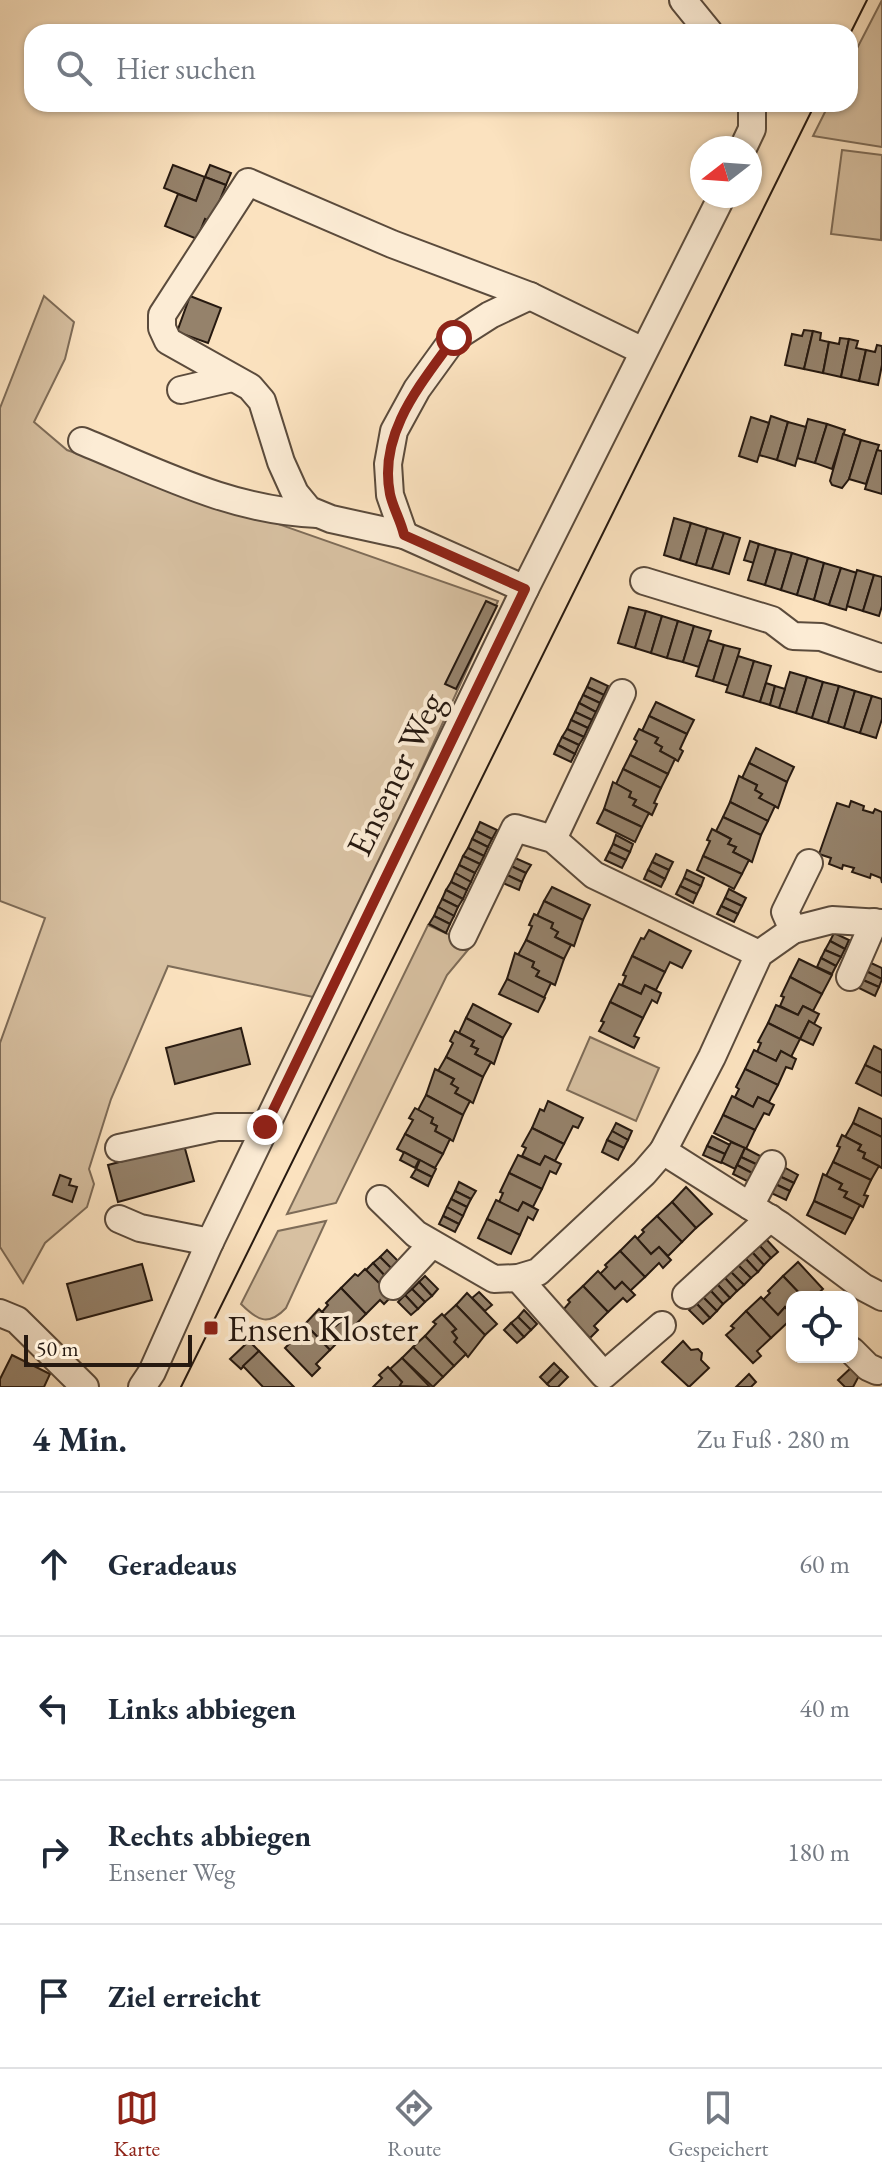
<!DOCTYPE html>
<html lang="de">
<meta charset="utf-8">
<style>
body{margin:0;font-family:"EB Garamond",serif;background:#f2f2f3;color:#1f2937}
.controls{position:absolute;right:24px;bottom:24px;display:grid;overflow:hidden;border-radius:16px;box-shadow:0 2px 6px #0004}
.controls button{width:72px;height:72px;display:grid;place-items:center;padding:0;border:0;border-bottom:2px solid #e0e1e3;background:#fff;color:#1f2937;font:40px sans-serif}
.compass{position:absolute;left:690px;top:136px;width:72px;height:72px;border-radius:50%;background:#fff;box-shadow:0 2px 6px #0004;rotate:253deg}
.scale{position:absolute;left:24px;bottom:20px;width:168px;box-sizing:border-box;padding-left:8px;border:4px solid #261910;border-top:0;font-size:22px;line-height:28px;white-space:nowrap;color:#261910;-webkit-text-stroke:6px #fcecd5;paint-order:stroke}
.stop{position:absolute;width:24px;height:24px;margin:-18px;border:6px solid #8f2418;border-radius:50%;background:#fff}
.stop.end{background:#8f2418;border-color:#fff;box-shadow:0 2px 8px #0008}
.list{margin:0;padding:0;list-style:none}
h2{display:flex;justify-content:space-between;align-items:center;height:104px;margin:0;padding:0 32px;font-size:34px}
h2 small{font-size:26px;font-weight:400;color:#747a83}
.list li{display:grid;grid-template-columns:52px 1fr auto;gap:24px;align-items:center;box-sizing:border-box;height:144px;padding:0 32px;border-top:2px solid #e0e1e3}
.list b{display:block;font-size:30px;white-space:nowrap}
.list p{margin:0;font-size:26px;white-space:nowrap;color:#747a83}
.list em{font-size:26px;font-style:normal;color:#747a83}
.icon{flex:none;width:44px;height:44px;fill:none;stroke:currentColor;stroke-width:2;stroke-linecap:round;stroke-linejoin:round}
.map{position:relative;flex:none;width:882px;height:1387px;overflow:hidden}
.search{position:absolute;background:#fff;box-shadow:0 2px 6px #0004;left:24px;right:24px;top:24px;height:88px;display:flex;align-items:center;gap:20px;box-sizing:border-box;padding:0 28px;border-radius:24px;color:#747a83;font-size:30px}
.sheet{height:680px;background:#fff}
nav{display:flex;justify-content:space-around;align-items:center;box-sizing:border-box;height:112px;border-top:2px solid #e0e1e3;background:#fff;font-size:22px;color:#747a83}
nav a{display:grid;justify-items:center;gap:4px}
nav .on{color:#8f2418}
.map>svg:first-child{display:block}
</style>
<div class="map">
<svg width="882" height="1387" viewBox="0 0 882 1387">
<rect width="100%" height="100%" fill="#fbe2bf"/>
<filter id="stains"><feTurbulence type="fractalNoise" baseFrequency=".0025" numOctaves="4"/><feColorMatrix values="0 0 0 0 .2 0 0 0 0 .09 0 0 0 0 .02 0 0 0 .5 -.17"/></filter>
<radialGradient id="worn" r=".72"><stop offset=".6" stop-color="#630" stop-opacity="0"/><stop offset="1" stop-color="#630" stop-opacity=".3"/></radialGradient>
<g fill="#d7c0a1" stroke="#7e6c58" stroke-width="2">
<polygon points="882,0 882,147 813,136 829,104 850,104 850,62"/>
<polygon points="842,150 882,155 881,240 831,234"/>
<polygon points="44,296 74,322 65,359 34,422 67,450 498,601 318,998 168,966 111,1099 89,1169 94,1184 87,1207 45,1243 23,1283 0,1247 0,1043 45,918 0,901 0,408"/>
<polygon points="428,925 472,945 447,975 336,1203 287,1214"/>
<polygon points="590,1037 659,1068 636,1121 567,1090"/>
<path d="M 326,1221 L 286,1308 C 268,1327 257,1320 241,1304 L 278,1231 Z"/>
</g>
<g fill="#95826b" stroke="#261910" stroke-width="2">
<polygon points="173,165 205,177 196,201 164,188"/>
<polygon points="210,165 231,173 226,185 205,177"/>
<polygon points="205,177 226,185 211,222 205,219 197,239 165,226 178,194 196,201"/>
<polygon points="190,296 221,308 208,343 177,332"/>
<polygon points="804,330 813,331 804,369 785,365 792,334 802,336"/>
<polygon points="813,331 821,333 820,340 829,342 823,373 804,369"/>
<polygon points="840,338 849,339 841,377 823,373 829,342 839,344"/>
<polygon points="849,339 858,341 856,348 866,350 859,381 841,377"/>
<polygon points="877,345 882,346 882,365 878,385 859,381 866,350 875,352"/>
<polygon points="771,416 788,422 777,460 759,455"/>
<polygon points="751,417 769,423 757,462 739,456"/>
<polygon points="808,419 827,424 815,463 797,458"/>
<polygon points="788,422 806,427 795,466 777,460"/>
<polygon points="827,424 845,430 832,469 815,463"/>
<polygon points="843,434 861,440 849,479 842,488 832,485 830,481"/>
<polygon points="861,440 879,445 866,484 849,479"/>
<polygon points="877,450 882,451 882,494 865,489"/>
<polygon points="674,518 691,523 680,560 664,555"/>
<polygon points="691,523 707,528 696,565 680,560"/>
<polygon points="707,528 724,533 712,569 696,565"/>
<polygon points="724,533 740,538 729,574 712,569"/>
<polygon points="750,541 759,544 754,563 744,560"/>
<polygon points="759,544 776,549 765,585 748,580"/>
<polygon points="776,549 792,553 781,590 765,585"/>
<polygon points="792,553 808,558 797,595 781,590"/>
<polygon points="808,558 824,563 814,600 797,595"/>
<polygon points="824,563 841,568 829,605 814,600"/>
<polygon points="841,568 857,573 846,610 829,605"/>
<polygon points="857,570 874,575 863,611 847,606"/>
<polygon points="874,575 882,577 882,606 879,616 863,611"/>
<polygon points="486,601 497,606 456,689 445,684"/>
<polygon points="629,607 646,611 635,648 618,643"/>
<polygon points="646,611 662,616 651,653 635,648"/>
<polygon points="662,616 678,621 667,658 651,653"/>
<polygon points="678,621 694,626 683,662 667,658"/>
<polygon points="694,626 711,631 699,667 683,662"/>
<polygon points="708,640 724,645 713,681 696,676"/>
<polygon points="724,645 740,649 729,686 713,681"/>
<polygon points="738,656 754,661 743,697 726,692"/>
<polygon points="754,661 771,666 760,702 743,697"/>
<polygon points="790,672 807,677 796,713 779,708"/>
<polygon points="807,677 823,682 812,718 796,713"/>
<polygon points="591,678 608,686 604,695 587,687"/>
<polygon points="823,682 839,686 828,723 812,718"/>
<polygon points="766,683 775,686 770,705 760,702"/>
<polygon points="775,686 785,689 779,708 770,705"/>
<polygon points="839,686 855,691 844,728 828,723"/>
<polygon points="587,687 604,695 600,703 583,695"/>
<polygon points="855,691 872,696 860,733 844,728"/>
<polygon points="583,695 600,703 596,712 579,703"/>
<polygon points="872,696 882,699 882,719 876,738 860,733"/>
<polygon points="656,702 694,720 687,734 649,716"/>
<polygon points="579,703 596,712 592,720 575,712"/>
<polygon points="575,712 592,720 588,728 571,720"/>
<polygon points="649,716 687,734 680,749 683,751 678,761 660,751 662,747 655,743 658,738 642,731"/>
<polygon points="571,720 588,728 584,737 567,729"/>
<polygon points="567,729 584,737 579,745 562,737"/>
<polygon points="639,729 658,738 655,743 662,747 660,751 675,759 668,774 630,755 637,741 634,739"/>
<polygon points="562,737 579,745 575,754 558,745"/>
<polygon points="558,745 575,754 571,762 554,754"/>
<polygon points="756,748 794,767 787,782 749,763"/>
<polygon points="630,755 668,774 661,788 623,769"/>
<polygon points="749,763 787,782 778,808 759,798 762,794 755,790 757,785 742,778"/>
<polygon points="623,769 661,788 654,803 657,804 652,815 633,805 636,800 629,797 631,792 616,784"/>
<polygon points="739,776 757,785 755,790 762,794 759,798 775,806 768,821 730,802"/>
<polygon points="613,782 631,792 629,797 636,800 633,805 649,813 642,827 604,809"/>
<polygon points="851,801 864,806 863,810 873,813 875,809 882,812 882,883 881,878 871,874 870,878 852,872 854,868 843,865 842,869 829,864 831,858 819,854 837,803 849,807"/>
<polygon points="730,802 768,821 761,835 723,817"/>
<polygon points="604,809 642,827 635,842 597,823"/>
<polygon points="723,817 761,835 752,862 733,852 736,847 728,844 731,839 716,831"/>
<polygon points="480,822 497,830 492,839 476,831"/>
<polygon points="712,829 731,839 728,844 736,847 733,852 749,860 742,874 703,856 710,841 707,840"/>
<polygon points="476,831 492,839 488,847 472,839"/>
<polygon points="616,835 633,844 630,852 613,844"/>
<polygon points="472,839 488,847 484,856 468,848"/>
<polygon points="613,844 630,852 626,860 609,852"/>
<polygon points="468,848 484,856 480,864 463,856"/>
<polygon points="609,852 626,860 622,868 605,860"/>
<polygon points="656,854 673,862 669,870 652,862"/>
<polygon points="463,856 480,864 475,873 459,865"/>
<polygon points="703,856 742,874 734,889 697,870"/>
<polygon points="515,858 531,865 526,873 511,866"/>
<polygon points="652,862 669,870 665,879 648,870"/>
<polygon points="459,865 475,873 471,882 455,873"/>
<polygon points="511,866 526,873 522,882 507,875"/>
<polygon points="648,870 665,879 661,887 644,879"/>
<polygon points="687,870 704,878 701,886 684,878"/>
<polygon points="455,873 471,882 467,890 451,882"/>
<polygon points="507,875 522,882 519,890 503,883"/>
<polygon points="684,878 701,886 697,894 680,886"/>
<polygon points="451,882 467,890 463,899 446,890"/>
<polygon points="680,886 697,894 693,903 676,894"/>
<polygon points="552,887 590,905 583,920 544,901"/>
<polygon points="729,889 746,898 742,906 725,898"/>
<polygon points="446,890 463,899 458,907 442,899"/>
<polygon points="725,898 742,906 738,914 721,906"/>
<polygon points="442,899 458,907 454,916 438,907"/>
<polygon points="544,901 583,920 574,946 555,937 558,932 551,928 553,923 537,916"/>
<polygon points="721,906 738,914 734,922 717,914"/>
<polygon points="438,907 454,916 450,924 434,916"/>
<polygon points="534,914 553,923 551,928 558,932 555,937 571,945 564,959 526,940 532,926 529,925"/>
<polygon points="434,916 450,924 446,933 429,924"/>
<polygon points="649,930 691,951 682,968 670,962 665,972 632,956 641,938 644,939"/>
<polygon points="834,933 849,940 845,949 830,941"/>
<polygon points="526,940 564,959 555,985 536,976 539,971 532,967 534,962 518,955"/>
<polygon points="830,941 845,949 841,957 825,950"/>
<polygon points="825,950 841,957 836,966 821,958"/>
<polygon points="515,953 534,962 532,967 539,971 536,976 551,983 544,998 507,979"/>
<polygon points="632,956 665,972 656,990 645,985 641,994 622,985 626,976 623,975"/>
<polygon points="821,958 836,966 832,974 817,967"/>
<polygon points="799,959 832,975 822,994 790,977"/>
<polygon points="871,963 882,968 882,979 866,971"/>
<polygon points="866,971 882,979 879,987 863,980"/>
<polygon points="790,977 822,994 813,1011 803,1006 798,1015 780,1006 784,997 781,996"/>
<polygon points="507,979 545,998 538,1012 499,994"/>
<polygon points="863,980 879,987 875,996 859,988"/>
<polygon points="619,984 641,994 645,985 661,993 657,1003 652,1000 643,1018 610,1002"/>
<polygon points="610,1002 643,1018 634,1036 639,1038 634,1048 599,1031 604,1022 601,1021"/>
<polygon points="473,1004 511,1024 503,1038 466,1018"/>
<polygon points="776,1005 798,1015 803,1006 819,1014 814,1024 809,1021 800,1039 768,1023"/>
<polygon points="466,1018 503,1038 494,1064 475,1054 478,1049 471,1046 474,1041 459,1033"/>
<polygon points="809,1021 821,1028 813,1045 800,1039"/>
<polygon points="768,1023 800,1039 791,1057 781,1051 776,1061 757,1052 761,1043 758,1042"/>
<polygon points="241,1028 250,1064 175,1084 166,1048"/>
<polygon points="455,1031 474,1041 471,1046 478,1049 475,1054 491,1062 483,1077 446,1057 453,1043 450,1041"/>
<polygon points="874,1046 882,1050 882,1073 865,1065"/>
<polygon points="754,1050 776,1061 781,1051 796,1059 792,1069 786,1067 778,1085 745,1069"/>
<polygon points="446,1057 483,1077 473,1103 455,1093 458,1088 451,1084 454,1079 438,1071"/>
<polygon points="865,1065 882,1073 882,1096 856,1083"/>
<polygon points="435,1069 454,1079 451,1084 458,1088 455,1093 470,1101 463,1115 426,1095"/>
<polygon points="745,1069 778,1085 769,1102 758,1097 753,1107 735,1097 739,1089 736,1087"/>
<polygon points="426,1095 463,1115 453,1141 435,1131 437,1126 431,1123 433,1118 418,1110"/>
<polygon points="732,1096 753,1107 758,1097 774,1105 769,1115 764,1113 755,1130 723,1115"/>
<polygon points="548,1101 583,1118 578,1128 573,1126 564,1144 532,1128 540,1109 544,1111"/>
<polygon points="415,1108 433,1118 431,1123 437,1126 435,1131 450,1139 443,1154 405,1134 413,1120 409,1118"/>
<polygon points="859,1108 882,1119 882,1137 853,1123"/>
<polygon points="723,1115 755,1130 746,1149 714,1133"/>
<polygon points="616,1123 632,1131 628,1140 612,1131"/>
<polygon points="853,1123 882,1137 882,1168 863,1158 865,1153 858,1150 861,1145 845,1137"/>
<polygon points="532,1128 564,1144 555,1161 545,1156 540,1165 522,1156 526,1148 522,1146"/>
<polygon points="612,1131 628,1140 624,1148 607,1140"/>
<polygon points="405,1134 443,1154 435,1168 397,1149"/>
<polygon points="842,1135 861,1145 858,1150 865,1153 863,1158 879,1166 871,1180 833,1162 840,1147 837,1146"/>
<polygon points="712,1136 730,1145 725,1154 707,1146"/>
<polygon points="607,1140 624,1148 618,1160 602,1152"/>
<polygon points="731,1142 745,1148 735,1169 721,1162"/>
<polygon points="184,1145 194,1181 118,1202 108,1165"/>
<polygon points="707,1146 725,1154 721,1163 703,1155"/>
<polygon points="745,1148 762,1157 758,1165 741,1157"/>
<polygon points="404,1152 419,1160 415,1168 400,1160"/>
<polygon points="518,1155 540,1165 545,1156 561,1164 556,1174 550,1171 542,1189 509,1173"/>
<polygon points="741,1157 758,1165 754,1174 737,1165"/>
<polygon points="420,1160 436,1169 432,1177 416,1169"/>
<polygon points="833,1162 871,1180 864,1195 868,1196 863,1207 844,1197 847,1192 839,1189 842,1184 826,1176"/>
<polygon points="737,1165 754,1174 749,1182 733,1174"/>
<polygon points="782,1166 798,1175 794,1183 777,1175"/>
<polygon points="416,1169 432,1177 428,1186 411,1177"/>
<polygon points="509,1173 542,1189 533,1207 523,1202 518,1211 499,1202 503,1193 500,1192"/>
<polygon points="823,1174 842,1184 839,1189 847,1192 844,1197 860,1205 853,1219 814,1201"/>
<polygon points="60,1175 71,1179 69,1185 77,1187 72,1202 53,1195"/>
<polygon points="777,1175 794,1183 790,1191 773,1183"/>
<polygon points="459,1182 476,1191 471,1199 455,1191"/>
<polygon points="773,1183 790,1191 786,1200 769,1192"/>
<polygon points="686,1187 712,1214 696,1228 672,1202"/>
<polygon points="455,1191 471,1199 467,1207 451,1199"/>
<polygon points="451,1199 467,1207 463,1216 447,1207"/>
<polygon points="496,1200 518,1211 523,1202 538,1210 533,1220 528,1217 520,1235 487,1219"/>
<polygon points="814,1201 853,1219 845,1234 807,1215"/>
<polygon points="672,1202 696,1228 682,1242 657,1216"/>
<polygon points="447,1207 463,1216 459,1224 443,1216"/>
<polygon points="443,1216 459,1224 455,1232 439,1224"/>
<polygon points="657,1216 682,1242 668,1256 659,1247 651,1254 637,1239 644,1232 642,1230"/>
<polygon points="487,1219 520,1235 511,1254 478,1238"/>
<polygon points="635,1236 651,1254 659,1247 671,1260 663,1268 659,1263 645,1277 620,1251"/>
<polygon points="765,1238 778,1252 771,1258 758,1244"/>
<polygon points="758,1244 771,1258 764,1265 751,1251"/>
<polygon points="387,1250 400,1263 393,1270 380,1257"/>
<polygon points="620,1251 645,1277 630,1291 622,1282 615,1289 600,1274 607,1267 605,1265"/>
<polygon points="751,1251 764,1265 758,1272 744,1257"/>
<polygon points="380,1257 393,1270 386,1277 373,1263"/>
<polygon points="744,1257 758,1272 751,1278 737,1264"/>
<polygon points="798,1262 823,1289 814,1297 803,1297 783,1276"/>
<polygon points="373,1263 386,1277 379,1283 366,1270"/>
<polygon points="142,1264 152,1300 77,1320 67,1284"/>
<polygon points="737,1264 751,1278 744,1285 730,1271"/>
<polygon points="365,1269 392,1296 384,1304 380,1300 366,1314 341,1288 355,1274 358,1276"/>
<polygon points="598,1271 615,1289 622,1282 635,1295 627,1302 623,1298 608,1312 583,1286"/>
<polygon points="730,1271 744,1285 737,1291 724,1277"/>
<polygon points="425,1276 438,1289 432,1296 419,1282"/>
<polygon points="783,1276 803,1297 792,1297 792,1315 785,1307 778,1315 763,1300 770,1293 768,1291"/>
<polygon points="724,1277 737,1291 730,1298 717,1284"/>
<polygon points="419,1282 432,1296 425,1302 412,1289"/>
<polygon points="717,1284 730,1298 723,1304 710,1290"/>
<polygon points="583,1286 608,1312 594,1326 598,1330 590,1338 563,1310 570,1302 568,1300"/>
<polygon points="341,1288 366,1314 352,1328 344,1319 336,1326 322,1312 328,1305 326,1303"/>
<polygon points="412,1289 425,1302 418,1309 405,1295"/>
<polygon points="710,1290 723,1304 717,1311 703,1297"/>
<polygon points="479,1292 492,1305 485,1311 472,1298"/>
<polygon points="467,1293 497,1324 485,1335 456,1305"/>
<polygon points="405,1295 418,1309 411,1315 398,1302"/>
<polygon points="703,1297 717,1311 710,1318 696,1303"/>
<polygon points="761,1297 778,1315 785,1307 792,1315 792,1326 790,1328 786,1324 771,1338 746,1311"/>
<polygon points="696,1303 710,1318 703,1324 689,1310"/>
<polygon points="456,1305 485,1335 468,1357 454,1342 457,1338 452,1332 456,1329 444,1316"/>
<polygon points="319,1309 336,1326 344,1319 356,1332 348,1340 344,1336 330,1350 305,1324"/>
<polygon points="524,1310 537,1324 531,1330 518,1317"/>
<polygon points="746,1311 771,1338 757,1351 761,1356 753,1363 726,1335 734,1328 731,1326"/>
<polygon points="442,1314 456,1329 452,1332 457,1338 454,1342 466,1354 454,1366 425,1336 436,1324 433,1322"/>
<polygon points="518,1317 531,1330 524,1337 511,1323"/>
<polygon points="511,1323 524,1337 517,1343 504,1330"/>
<polygon points="305,1324 330,1350 316,1364 320,1368 312,1376 285,1348 292,1341 290,1338"/>
<polygon points="425,1336 454,1366 443,1377 413,1347"/>
<polygon points="249,1341 259,1351 241,1369 230,1359"/>
<polygon points="683,1341 691,1350 698,1349 702,1353 701,1360 709,1368 689,1387 662,1362"/>
<polygon points="413,1347 443,1377 433,1387 402,1358"/>
<polygon points="259,1351 294,1387 263,1387 243,1366"/>
<polygon points="12,1355 50,1374 44,1387 0,1387 0,1379"/>
<polygon points="402,1358 430,1387 398,1386 402,1382 390,1369"/>
<polygon points="554,1363 561,1370 547,1384 540,1377"/>
<polygon points="853,1366 860,1374 853,1387 845,1387 838,1380"/>
<polygon points="388,1367 402,1382 399,1387 373,1387 382,1378 379,1375"/>
<polygon points="561,1370 568,1377 558,1387 550,1387 547,1384"/>
<polygon points="749,1374 756,1382 751,1387 736,1387"/>
</g>
<g fill="none" stroke-linecap="round" stroke-linejoin="round">
<defs>
<g id="minor">
<polyline points="683,0 709,32"/>
<polyline points="743,148 752,129 752,104"/>
<polyline points="181,390 232,378"/>
<path d="M 82,441 C 160,473 232,511 317,514"/>
<polyline points="404,535 390,495 388,464 394,431 417,389 454,338 490,315 530,296"/>
<polyline points="644,581 772,620 793,636 821,637 882,658"/>
<polyline points="525,589 404,535 331,519 309,510 295,493 281,462 262,401 250,387 168,341 162,328 162,315 248,182 392,244 530,296 643,351"/>
<polyline points="553,839 622,693"/>
<polyline points="793,930 785,912 809,863"/>
<polyline points="463,936 515,828 553,839 594,875 759,954"/>
<polyline points="850,977 874,922"/>
<polyline points="119,1148 217,1127 265,1127"/>
<polyline points="663,1151 712,1057 759,954 793,930 832,920 882,923"/>
<polyline points="380,1199 416,1234 494,1279 518,1278 538,1272 644,1173 663,1151 780,1225 863,1287 882,1297"/>
<polyline points="750,1206 772,1164"/>
<polyline points="119,1219 140,1228 210,1242"/>
<polyline points="518,1278 604,1375 662,1325"/>
<polyline points="393,1286 432,1244"/>
<polyline points="686,1295 770,1218"/>
<polyline points="0,1313 17,1320 85,1387"/>
<polyline points="852,1351 868,1367 877,1371"/>
<polyline points="142,1387 152,1372 210,1242 525,589 722,196"/>
</g>
</defs>
<use href="#minor" stroke="#5b4b3c" stroke-width="30"/>
<use href="#minor" stroke="#fcecd5" stroke-width="26"/>
<g stroke="#261910" stroke-width="2">
<polyline points="850,34 867,0"/>
<polyline points="181,1387 815,104"/>
</g>
</g>
<g fill="none" stroke-linecap="round" stroke-linejoin="round">
<path stroke="#8f2418" stroke-width="10" d="M 265,1127 L 525,589 L 404,535 C 401,521 393,508 390,494 C 378,433 421,384 454,338"/>
</g>
<rect fill="#8f2418" stroke="#fcecd5" stroke-width="3" x="203" y="1320" width="16" height="16" rx="4"/>
<g text-anchor="middle" dominant-baseline="central" stroke-width="8" stroke-linejoin="round" paint-order="stroke">
<g font-size="36" fill="#261910" stroke="#fcecd5">
<text transform="translate(395 774) rotate(-64)">Ensener Weg</text>
</g>
<g font-size="36" fill="#261910" stroke="#fcecd5" text-anchor="start">
<text x="227" y="1328">Ensen Kloster</text>
</g>
</g>
<rect width="100%" height="100%" filter="url(#stains)"/>
<rect width="100%" height="100%" fill="url(#worn)"/>
</svg>
<div class="controls">
<button><svg class="icon" aria-label="locate" viewBox="0 0 24 24"><circle cx="12" cy="12" r="6"/><path d="M12 2v4M12 18v4M2 12h4M18 12h4"/></svg></button>
</div>
<svg class="compass" viewBox="-18 -18 36 36"><path d="M0-13l5 13h-10z" fill="#e53935"/><path d="M0 13l5-13h-10z" fill="#747a83"/></svg>
<div class="scale">50 m</div>
<div class="stop" style="left:454px;top:338px"></div>
<div class="stop end" style="left:265px;top:1127px"></div>
<div class="search"><svg class="icon" aria-label="search" viewBox="0 0 24 24"><circle cx="10" cy="10" r="6"/><path d="M15 15l6 6"/></svg>Hier suchen</div>
</div>
<section class="sheet">
<h2>4 Min.<small>Zu Fuß · 280 m</small></h2>
<ul class="list">
<li><svg class="icon" aria-label="ahead" viewBox="0 0 24 24"><path d="M12 20V5M6 11l6-6 6 6"/></svg><div><b>Geradeaus</b></div><em>60 m</em></li>
<li><svg class="icon" aria-label="left" viewBox="0 0 24 24"><path d="M17 20v-9H6M10 6l-5 5 5 5"/></svg><div><b>Links abbiegen</b></div><em>40 m</em></li>
<li><svg class="icon" aria-label="right" viewBox="0 0 24 24"><path d="M7 20v-9h11M14 6l5 5-5 5"/></svg><div><b>Rechts abbiegen</b><p>Ensener Weg</p></div><em>180 m</em></li>
<li><svg class="icon" aria-label="arrive" viewBox="0 0 24 24"><path d="M6 21V4h12l-3 4 3 4H6"/></svg><div><b>Ziel erreicht</b></div></li>
</ul>
</section>
<nav>
<a class="on"><svg class="icon" aria-label="map" viewBox="0 0 24 24"><path d="M3 6l6-2 6 2 6-2v14l-6 2-6-2-6 2zM9 4v14M15 6v14"/></svg>Karte</a>
<a><svg class="icon" aria-label="directions" viewBox="0 0 24 24"><path d="M12 3l9 9-9 9-9-9zM9 14v-3h6M13 9l2 2-2 2"/></svg>Route</a>
<a><svg class="icon" aria-label="saved" viewBox="0 0 24 24"><path d="M7 4h10v16l-5-4-5 4z"/></svg>Gespeichert</a>
</nav>
